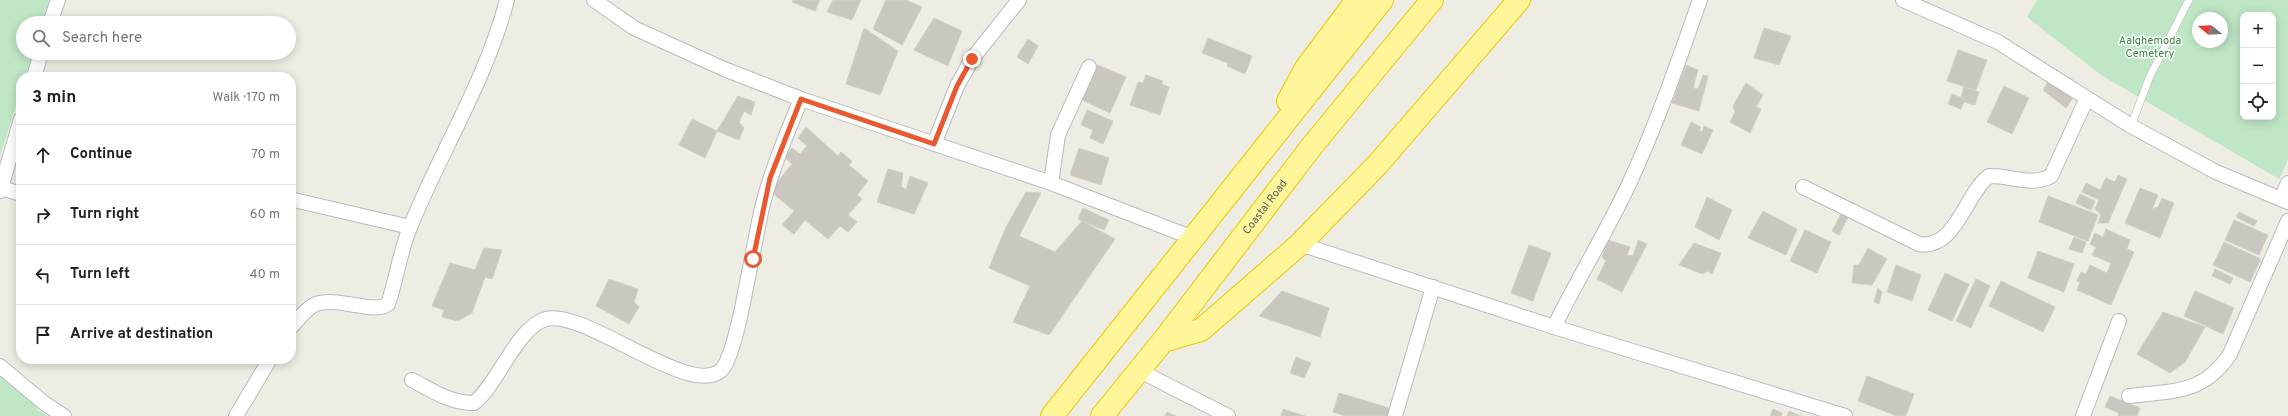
<!DOCTYPE html>
<meta charset="utf-8">
<style>
body{margin:0;font-family:Overpass,sans-serif;background:#f2f2f2;color:#222}
.controls{position:absolute;right:12px;top:12px;display:grid;overflow:hidden;border-radius:8px;box-shadow:0 2px 10px #0003}
.controls button{width:36px;height:36px;display:grid;place-items:center;padding:0;border:0;border-bottom:1px solid #e0e0e0;background:#fff;color:#222;font:20px sans-serif}
.compass{position:absolute;left:2192px;top:12px;width:36px;height:36px;border-radius:50%;background:#fff;box-shadow:0 2px 10px #0003;rotate:288deg}
.stop{position:absolute;width:12px;height:12px;margin:-9px;border:3px solid #e9582e;border-radius:50%;background:#fff}
.stop.end{background:#e9582e;border-color:#fff;box-shadow:0 1px 4px #0008}
.list{margin:0;padding:0;list-style:none}
h2{display:flex;justify-content:space-between;align-items:center;height:52px;margin:0;padding:0 16px;font-size:17px}
h2 small{font-size:13px;font-weight:400;color:#767676}
.list li{display:grid;grid-template-columns:26px 1fr auto;gap:12px;align-items:center;box-sizing:border-box;height:60px;padding:0 16px;border-top:1px solid #e0e0e0}
.list b{display:block;font-size:15px;white-space:nowrap}
.list em{font-size:13px;font-style:normal;color:#767676}
.icon{flex:none;width:22px;height:22px;fill:none;stroke:currentColor;stroke-width:2;stroke-linecap:round;stroke-linejoin:round}
.map{position:relative;flex:none;width:2288px;height:416px;overflow:hidden}
.search{position:absolute;background:#fff;box-shadow:0 2px 10px #0003;left:16px;top:16px;width:280px;height:44px;display:flex;align-items:center;gap:10px;box-sizing:border-box;padding:0 14px;border-radius:22px;color:#767676;font-size:15px}
.panel{position:absolute;background:#fff;box-shadow:0 2px 10px #0003;left:16px;top:72px;width:280px;height:292px;border-radius:16px}
.map>svg:first-child{display:block}
</style>
<div class="map">
<svg width="2288" height="416" viewBox="0 0 2288 416">
<rect width="100%" height="100%" fill="#eeede3"/>
<g fill="#bfe6c5" fill-rule="evenodd">
<polygon points="0,0 49,0 42,23 23,23 23,53 33,53 25,77 21,77 21,90 0,156"/>
<path d="M 2037,0 L 2288,0 L 2288,160 L 2279,179 L 2101,75 L 2027,17 ZM 2243,15 L 2273,15 L 2273,117 L 2243,117 ZM 2198,18 L 2222,18 L 2222,42 L 2198,42 Z"/>
<polygon points="0,360 38,410 48,416 0,416"/>
</g>
<g fill="#c9c7c0" stroke="#d3d0c1">
<polygon points="793,0 820,0 815,11 792,2"/>
<polygon points="833,0 861,0 852,20 827,12"/>
<polygon points="886,0 906,0 922,7 902,45 873,29"/>
<polygon points="934,18 962,31 948,66 914,50"/>
<polygon points="864,28 898,51 880,95 846,84"/>
<polygon points="1764,28 1791,36 1779,65 1754,58"/>
<polygon points="1208,38 1252,56 1245,74 1227,66 1228,63 1202,53"/>
<polygon points="1028,39 1038,46 1028,64 1017,57"/>
<polygon points="1958,50 1987,60 1976,90 1947,81"/>
<polygon points="1098,65 1126,77 1110,113 1082,100"/>
<polygon points="1686,65 1698,70 1693,88 1698,89 1703,75 1708,76 1699,111 1672,103"/>
<polygon points="1146,75 1163,81 1161,84 1169,87 1160,115 1130,105 1138,82 1143,83"/>
<polygon points="2049,80 2073,98 2066,108 2043,90"/>
<polygon points="1746,83 1763,95 1756,107 1761,109 1750,133 1730,122 1735,112 1733,106"/>
<polygon points="2004,86 2029,98 2012,134 1987,122"/>
<polygon points="1964,87 1979,92 1975,105 1960,101"/>
<polygon points="1952,94 1965,99 1961,109 1948,104"/>
<polygon points="738,96 755,102 751,115 744,111 739,122 744,128 739,140 717,131"/>
<polygon points="1087,110 1113,121 1103,144 1090,138 1093,130 1081,125"/>
<polygon points="692,119 717,131 705,158 679,145"/>
<polygon points="1691,122 1701,127 1699,130 1702,132 1704,126 1713,130 1702,154 1681,145"/>
<polygon points="806,127 838,156 841,152 852,161 849,165 868,181 857,195 862,199 848,215 857,222 848,232 840,226 828,239 805,220 794,234 782,225 794,211 770,191 792,164 784,157 792,148 800,154 807,146 798,138"/>
<polygon points="1079,148 1109,158 1101,185 1070,175"/>
<polygon points="888,169 903,173 901,186 906,190 910,176 928,183 914,214 877,202"/>
<polygon points="2118,175 2127,179 2108,223 2098,223 2101,215 2095,209 2099,200 2082,192 2086,183 2100,190 2106,178 2115,182"/>
<polygon points="2140,188 2158,195 2152,209 2158,207 2162,198 2174,203 2160,238 2125,223"/>
<polygon points="1026,192 1041,193 1019,236 1055,252 1082,221 1115,239 1049,335 1013,322 1030,286 989,268 1006,227"/>
<polygon points="2080,194 2095,201 2091,210 2076,203"/>
<polygon points="2048,196 2098,215 2088,241 2039,222"/>
<polygon points="1707,197 1732,210 1719,240 1695,227"/>
<polygon points="1083,208 1109,220 1104,230 1078,219"/>
<polygon points="1763,211 1797,229 1786,255 1748,238"/>
<polygon points="2239,212 2257,221 2254,226 2236,217"/>
<polygon points="1841,214 1848,217 1839,235 1832,231"/>
<polygon points="2234,220 2268,235 2259,255 2225,240"/>
<polygon points="2106,229 2130,240 2127,249 2134,252 2111,305 2077,290 2080,282 2077,281 2081,272 2086,274 2090,265 2107,273 2111,263 2092,255 2096,247 2090,244 2095,233 2103,237"/>
<polygon points="1805,230 1831,242 1817,273 1790,261"/>
<polygon points="2074,237 2086,242 2082,253 2069,249"/>
<polygon points="1608,240 1630,247 1627,255 1633,256 1638,240 1647,244 1622,292 1597,279 1606,261 1602,257"/>
<polygon points="2224,242 2261,259 2250,282 2213,265"/>
<polygon points="1694,243 1721,253 1712,274 1707,271 1703,274 1679,265"/>
<polygon points="1529,245 1551,253 1533,301 1511,293"/>
<polygon points="484,248 502,250 492,279 485,277 472,313 458,321 442,317 444,310 432,306 450,263 475,270"/>
<polygon points="1868,248 1887,259 1872,285 1852,283 1854,265 1859,265"/>
<polygon points="2038,251 2074,264 2064,292 2028,278"/>
<polygon points="1896,265 1921,275 1912,301 1887,292"/>
<polygon points="2215,269 2233,278 2230,284 2212,276"/>
<polygon points="1945,273 1969,284 1952,321 1928,310"/>
<polygon points="609,279 638,289 634,302 639,307 629,324 596,306"/>
<polygon points="1976,279 1990,286 1971,328 1956,321"/>
<polygon points="2001,281 2055,307 2043,332 1989,306"/>
<polygon points="1878,288 1882,292 1879,304 1874,302"/>
<polygon points="1282,291 1329,308 1320,337 1259,316"/>
<polygon points="2195,291 2234,308 2223,334 2184,316"/>
<polygon points="2163,312 2205,327 2185,362 2170,373 2137,354"/>
<polygon points="1296,357 1311,363 1304,378 1290,373"/>
<polygon points="1867,376 1914,394 1906,416 1897,416 1858,401"/>
<polygon points="1339,393 1389,408 1387,416 1345,416 1333,412"/>
<polygon points="2110,396 2140,408 2137,416 2118,416 2119,413 2105,407"/>
<polygon points="1283,409 1305,416 1281,416"/>
<polygon points="1773,409 1782,413 1781,416 1770,416"/>
<polygon points="1789,411 1801,416 1787,416"/>
<polygon points="1167,412 1176,416 1165,416"/>
</g>
<g fill="none" stroke-linecap="round" stroke-linejoin="round">
<defs>
<polyline id="service" points="2131,126 2150,76 2189,0"/>
<g id="minor">
<polyline points="594,0 634,28 724,69 801,99 1051,183 1193,238"/>
<polyline points="1903,0 1998,42 2131,126 2216,172 2288,202"/>
<polyline points="50,23 58,0"/>
<polyline points="34,77 41,53"/>
<polyline points="934,144 957,86 972,59 1019,0"/>
<polyline points="1051,183 1058,135 1089,67"/>
<path d="M 1803,187 L 1919,244 C 1956,250 1965,194 1989,176 C 2010,175 2031,187 2051,176 L 2087,98"/>
<polyline points="1,188 21,194"/>
<polyline points="0,191 21,119"/>
<polyline points="2281,199 2288,183"/>
<polyline points="294,200 410,227"/>
<polyline points="1300,244 1554,327 1845,416"/>
<path d="M 291,327 C 298,320 306,308 316,304 C 337,296 375,315 388,304 C 397,278 400,250 411,225 C 442,149 486,80 507,0"/>
<path d="M 1554,327 C 1578,278 1606,233 1629,184 C 1657,124 1678,62 1700,0"/>
<polyline points="0,366 44,403 64,416"/>
<polyline points="1140,371 1228,416"/>
<path d="M 412,380 C 433,391 450,403 474,403 C 499,382 515,332 543,320 C 581,303 701,409 725,365 C 733,350 737,329 741,313 C 748,279 754,246 761,212 C 770,173 786,136 801,99"/>
<path d="M 2129,396 C 2172,391 2204,394 2230,354 L 2288,221"/>
<polyline points="236,416 270,359"/>
<polyline points="1395,416 1433,287"/>
<polyline points="2083,416 2119,321"/>
</g>
<g id="trunk">
<polyline points="1288,101 1306,68 1357,0"/>
<polyline points="1163,341 1201,330 1300,244 1378,164 1519,0"/>
<polyline points="1052,416 1382,0"/>
<path id="s1" d="M 1102,416 L 1163,341 L 1312,146 L 1432,0"/>
</g>
</defs>
<use href="#service" stroke="#b8babf" stroke-width="8"/>
<use href="#minor" stroke="#b8babf" stroke-width="16"/>
<use href="#trunk" stroke="#f0c701" stroke-width="24"/>
<use href="#service" stroke="#fff" stroke-width="7"/>
<use href="#minor" stroke="#fff" stroke-width="14"/>
<use href="#trunk" stroke="#fef699" stroke-width="22"/>
</g>
<g fill="none" stroke-linecap="round" stroke-linejoin="round">
<polyline stroke="#e9582e" stroke-width="5" points="753,259 770,178 801,99 934,144 957,86 972,59"/>
</g>
<g text-anchor="middle" dominant-baseline="central" stroke-width="3" stroke-linejoin="round" paint-order="stroke">
<g font-size="11" fill="#348243" stroke="#fff">
<text x="2150" y="41">Aalghemoda<tspan x="2150" dy="13">Cemetery</tspan></text>
</g>
<g font-size="11" fill="#5b5e64" stroke="#fff">
<text stroke="none"><textPath href="#s1" startOffset="265">Coastal Road</textPath></text>
</g>
</g>
</svg>
<div class="controls">
<button>+</button>
<button>−</button>
<button><svg class="icon" aria-label="locate" viewBox="0 0 24 24"><circle cx="12" cy="12" r="6"/><path d="M12 2v4M12 18v4M2 12h4M18 12h4"/></svg></button>
</div>
<svg class="compass" viewBox="-18 -18 36 36"><path d="M0-13l5 13h-10z" fill="#e53935"/><path d="M0 13l5-13h-10z" fill="#767676"/></svg>
<div class="stop" style="left:753px;top:259px"></div>
<div class="stop end" style="left:972px;top:59px"></div>
<div class="search"><svg class="icon" aria-label="search" viewBox="0 0 24 24"><circle cx="10" cy="10" r="6"/><path d="M15 15l6 6"/></svg>Search here</div>
<section class="panel">
<h2>3 min<small>Walk · 170 m</small></h2>
<ul class="list">
<li><svg class="icon" aria-label="ahead" viewBox="0 0 24 24"><path d="M12 20V5M6 11l6-6 6 6"/></svg><div><b>Continue</b></div><em>70 m</em></li>
<li><svg class="icon" aria-label="right" viewBox="0 0 24 24"><path d="M7 20v-9h11M14 6l5 5-5 5"/></svg><div><b>Turn right</b></div><em>60 m</em></li>
<li><svg class="icon" aria-label="left" viewBox="0 0 24 24"><path d="M17 20v-9H6M10 6l-5 5 5 5"/></svg><div><b>Turn left</b></div><em>40 m</em></li>
<li><svg class="icon" aria-label="arrive" viewBox="0 0 24 24"><path d="M6 21V4h12l-3 4 3 4H6"/></svg><div><b>Arrive at destination</b></div></li>
</ul>
</section>
</div>
